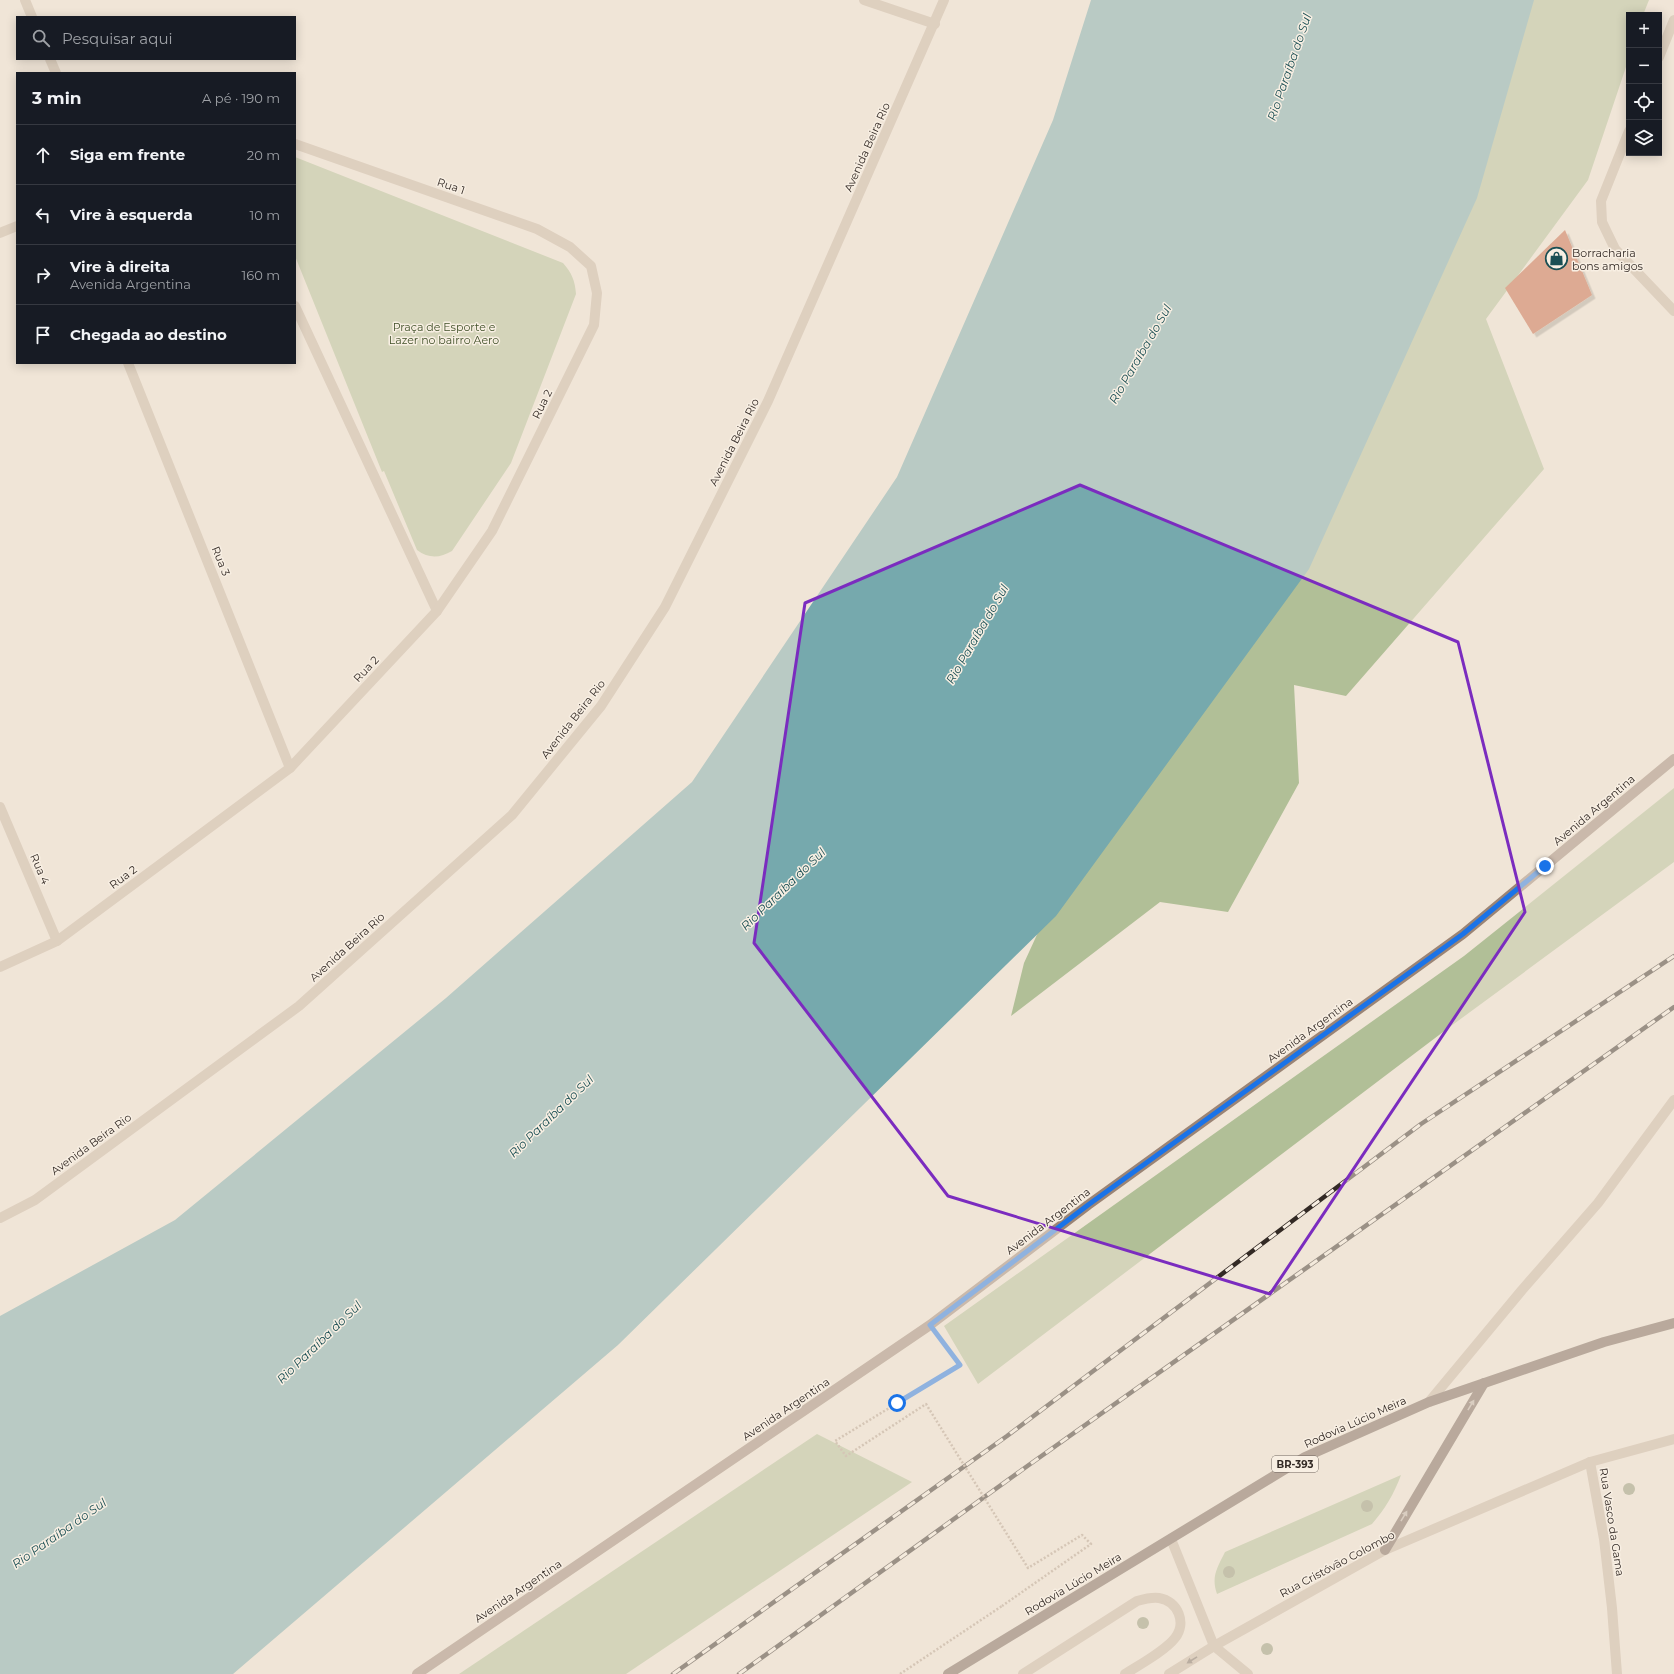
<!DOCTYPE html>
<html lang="pt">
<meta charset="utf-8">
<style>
body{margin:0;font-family:Montserrat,sans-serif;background:#242831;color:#f1f3f6}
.controls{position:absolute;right:12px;top:12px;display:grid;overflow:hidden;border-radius:0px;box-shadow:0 2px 10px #0003}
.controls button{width:36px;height:36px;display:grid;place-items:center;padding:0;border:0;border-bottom:1px solid #363941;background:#171b24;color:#f1f3f6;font:20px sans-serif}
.stop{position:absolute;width:12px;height:12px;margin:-9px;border:3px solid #1a73e8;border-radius:50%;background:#fff}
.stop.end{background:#1a73e8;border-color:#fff;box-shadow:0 1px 4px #0008}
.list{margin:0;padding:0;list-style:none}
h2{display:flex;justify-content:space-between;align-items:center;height:52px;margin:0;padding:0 16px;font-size:17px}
h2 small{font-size:13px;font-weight:400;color:#9ea1a6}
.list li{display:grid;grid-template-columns:26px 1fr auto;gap:12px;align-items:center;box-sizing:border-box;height:60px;padding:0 16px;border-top:1px solid #363941}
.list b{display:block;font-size:15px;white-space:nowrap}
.list p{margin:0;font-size:13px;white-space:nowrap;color:#9ea1a6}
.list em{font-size:13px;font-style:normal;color:#9ea1a6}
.icon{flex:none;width:22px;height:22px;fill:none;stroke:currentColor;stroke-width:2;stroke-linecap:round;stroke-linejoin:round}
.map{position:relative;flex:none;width:1674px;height:1674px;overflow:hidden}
.search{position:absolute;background:#171b24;box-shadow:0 2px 10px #0003;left:16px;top:16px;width:280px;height:44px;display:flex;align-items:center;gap:10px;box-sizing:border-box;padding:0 14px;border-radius:0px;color:#9ea1a6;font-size:15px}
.panel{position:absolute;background:#171b24;box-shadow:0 2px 10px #0003;left:16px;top:72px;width:280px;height:292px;border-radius:0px}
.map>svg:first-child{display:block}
</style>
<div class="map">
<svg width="1674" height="1674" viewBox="0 0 1674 1674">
<defs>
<filter id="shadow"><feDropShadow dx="3.5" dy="3.5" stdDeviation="0" flood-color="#0004"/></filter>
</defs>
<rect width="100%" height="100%" fill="#f0e5d7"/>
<g fill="#b1bf97">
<polygon points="1465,0 1649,0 1643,15 1629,15 1629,58 1588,180 1486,319 1544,469 1346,696 1294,685 1299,783 1228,912 1160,902 1011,1016 1024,963"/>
<path d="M 295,157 L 563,263 C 572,273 575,281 576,294 L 511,463 L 452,551 C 440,558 429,559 417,550 L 384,471 L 382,472 L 295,256 Z"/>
<polygon points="1674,788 1674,862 1447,1029 978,1384 944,1326 1464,956"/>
<polygon points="817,1434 912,1482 626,1674 459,1674"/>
<path d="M 1401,1475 C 1394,1494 1385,1509 1372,1524 L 1217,1594 C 1211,1577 1217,1568 1225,1552 Z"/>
</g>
<polygon fill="#76a9ad" points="1091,0 1534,0 1477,198 1309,569 1056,916 618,1345 233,1674 0,1674 0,1316 175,1220 446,998 692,782 897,477 1053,120"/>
<polygon fill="#c56340" filter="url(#shadow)" points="1565,230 1592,295 1533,334 1505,288"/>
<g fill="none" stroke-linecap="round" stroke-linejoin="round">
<g stroke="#b49f8e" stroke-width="2.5" stroke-dasharray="2 2" stroke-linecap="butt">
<polyline points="944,1343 960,1365"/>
<polyline points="900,1674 1002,1606"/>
</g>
<polyline stroke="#c8b5a3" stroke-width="10" points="295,306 437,611"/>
<g stroke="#c8b5a3" stroke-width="10">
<polyline points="25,0 32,17"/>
<polyline points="864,0 935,24"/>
<polyline points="1659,57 1674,20"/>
<polyline points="50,59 56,73"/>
<polyline points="1629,131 1601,201 1602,222 1615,249 1674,311"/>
<polyline points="0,233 17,226"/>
<polyline points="128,363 290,768"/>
<polyline points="0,807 57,941"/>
<polyline points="0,967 57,941 290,768 437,611 492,531 594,325 597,293 591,266 570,247 537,229 295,144"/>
<polyline points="0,1218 35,1200 299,1006 512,815 601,706 665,607 768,401 944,0"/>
<polyline points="1429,1402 1522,1290 1598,1203 1674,1100"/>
<polyline points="1590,1462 1604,1539 1612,1608 1617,1674"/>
<polyline points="1171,1539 1214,1646 1248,1674"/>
<path d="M 1023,1674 L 1137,1601 C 1144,1599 1152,1597 1159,1598 C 1178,1601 1187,1623 1175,1638 C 1165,1651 1139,1665 1125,1674"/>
<polyline points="1169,1674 1214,1646 1385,1550 1590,1462 1674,1439"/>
</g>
<polyline stroke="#9b8475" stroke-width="10" points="417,1674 930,1325 1088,1205 1463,934 1674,759"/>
<g stroke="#756156" stroke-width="10">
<polyline points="1385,1550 1484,1383"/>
<polyline points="948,1674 1305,1457 1429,1402 1604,1342 1674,1323"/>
</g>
<defs>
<g id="rail">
<polyline points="673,1674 1007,1436 1421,1124 1674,956"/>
<polyline points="739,1674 1026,1467 1674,1007"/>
</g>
</defs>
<use href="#rail" stroke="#332a25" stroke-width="4.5"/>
<use href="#rail" stroke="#f8efe3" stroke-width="3" stroke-dasharray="9" stroke-linecap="butt"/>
<polyline stroke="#b49f8e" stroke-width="2.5" stroke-dasharray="2 2" stroke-linecap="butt" points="960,1365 835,1441 846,1456 926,1404 1028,1568 1082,1535 1091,1544 1002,1606"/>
</g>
<g fill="#909477">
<circle cx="1629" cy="1489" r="6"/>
<circle cx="1367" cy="1506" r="6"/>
<circle cx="1229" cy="1572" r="6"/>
<circle cx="1143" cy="1623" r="6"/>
<circle cx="1267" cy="1649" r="6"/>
</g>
<defs><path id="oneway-solid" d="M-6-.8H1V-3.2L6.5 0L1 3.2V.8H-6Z"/></defs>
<g fill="#bdafa4">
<use href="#oneway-solid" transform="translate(1471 1405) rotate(-59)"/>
<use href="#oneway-solid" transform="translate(1404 1516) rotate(-59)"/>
</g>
<use fill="#76695e" href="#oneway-solid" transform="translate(1192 1660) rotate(148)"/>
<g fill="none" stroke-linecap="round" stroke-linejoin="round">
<polyline stroke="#1a73e8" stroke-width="5" points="897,1403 960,1365 930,1325 1088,1205 1463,934 1545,866"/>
</g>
<path d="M0 0H1674V1674H0ZM 1080,485 L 1458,642 L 1525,912 L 1270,1294 L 948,1196 L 754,943 L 805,603 Z" fill="#f0e5d7" fill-opacity=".55" fill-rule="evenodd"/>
<path fill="none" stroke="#7b2cbf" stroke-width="3" stroke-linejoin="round" d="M 1080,485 L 1458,642 L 1525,912 L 1270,1294 L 948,1196 L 754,943 L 805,603 Z"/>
<defs>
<symbol id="shop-ring" viewBox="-11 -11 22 22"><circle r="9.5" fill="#f8efe3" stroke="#1b4f54" stroke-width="1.5"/><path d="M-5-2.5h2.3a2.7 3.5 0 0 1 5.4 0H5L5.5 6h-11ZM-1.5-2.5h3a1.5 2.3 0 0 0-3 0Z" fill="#1b4f54"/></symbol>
</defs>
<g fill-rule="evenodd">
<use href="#shop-ring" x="1544" y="246" width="25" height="25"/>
</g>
<g text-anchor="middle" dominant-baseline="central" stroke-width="3" stroke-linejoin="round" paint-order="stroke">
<rect fill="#f8efe3" stroke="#6e655e" stroke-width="1" x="1272" y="1456" width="46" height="16" rx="3"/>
<g font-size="10" font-weight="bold" fill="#332a25">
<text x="1295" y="1464">BR-393</text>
</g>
<g font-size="11" fill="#332a25" stroke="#f8efe3">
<text transform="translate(867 147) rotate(-66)">Avenida Beira Rio</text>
<text transform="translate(451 186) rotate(19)">Rua 1</text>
<text transform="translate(542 404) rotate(-64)">Rua 2</text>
<text transform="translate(734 442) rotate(-63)">Avenida Beira Rio</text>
<text transform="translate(221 561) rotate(68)">Rua 3</text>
<text transform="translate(366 669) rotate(-47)">Rua 2</text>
<text transform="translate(573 719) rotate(-52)">Avenida Beira Rio</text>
<text transform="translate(1594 810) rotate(-40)">Avenida Argentina</text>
<text transform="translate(40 869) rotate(67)">Rua 4</text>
<text transform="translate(123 877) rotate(-37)">Rua 2</text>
<text transform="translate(347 947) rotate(-42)">Avenida Beira Rio</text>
<text transform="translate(1310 1030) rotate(-36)">Avenida Argentina</text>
<text transform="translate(91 1144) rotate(-36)">Avenida Beira Rio</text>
<text transform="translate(1048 1221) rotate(-37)">Avenida Argentina</text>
<text transform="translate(786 1409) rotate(-34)">Avenida Argentina</text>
<text transform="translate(1355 1422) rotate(-24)">Rodovia Lúcio Meira</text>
<text transform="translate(1612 1522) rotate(81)">Rua Vasco da Gama</text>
<text transform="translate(1337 1564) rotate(-28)">Rua Cristóvão Colombo</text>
<text transform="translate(1073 1584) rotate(-31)">Rodovia Lúcio Meira</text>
<text transform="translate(518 1591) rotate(-34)">Avenida Argentina</text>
</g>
<g font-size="11" fill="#332a25" stroke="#f8efe3" text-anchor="start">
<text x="1572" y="253">Borracharia<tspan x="1572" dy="13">bons amigos</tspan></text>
</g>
<g font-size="11" fill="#415129" stroke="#f8efe3">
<text x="444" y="327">Praça de Esporte e<tspan x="444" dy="13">Lazer no bairro Aero</tspan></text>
</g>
<g font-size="12" font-style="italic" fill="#1b4f54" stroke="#f8efe3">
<text transform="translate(1289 67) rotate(-71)">Rio Paraíba do Sul</text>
<text transform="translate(1140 354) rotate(-60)">Rio Paraíba do Sul</text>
<text transform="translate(977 634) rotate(-60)">Rio Paraíba do Sul</text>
<text transform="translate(783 889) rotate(-44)">Rio Paraíba do Sul</text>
<text transform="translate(551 1116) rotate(-44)">Rio Paraíba do Sul</text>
<text transform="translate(319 1342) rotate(-44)">Rio Paraíba do Sul</text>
<text transform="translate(59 1533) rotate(-35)">Rio Paraíba do Sul</text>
</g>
</g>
</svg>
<div class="controls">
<button>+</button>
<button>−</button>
<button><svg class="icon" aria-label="locate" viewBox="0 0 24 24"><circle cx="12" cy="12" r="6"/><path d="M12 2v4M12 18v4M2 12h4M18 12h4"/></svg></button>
<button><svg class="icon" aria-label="layers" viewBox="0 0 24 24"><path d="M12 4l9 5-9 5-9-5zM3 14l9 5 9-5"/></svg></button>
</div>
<div class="stop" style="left:897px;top:1403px"></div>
<div class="stop end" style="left:1545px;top:866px"></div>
<div class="search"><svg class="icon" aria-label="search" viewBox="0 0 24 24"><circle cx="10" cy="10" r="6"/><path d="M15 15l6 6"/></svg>Pesquisar aqui</div>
<section class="panel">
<h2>3 min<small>A pé · 190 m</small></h2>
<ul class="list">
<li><svg class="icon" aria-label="ahead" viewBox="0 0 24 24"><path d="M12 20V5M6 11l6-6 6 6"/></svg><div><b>Siga em frente</b></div><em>20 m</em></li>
<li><svg class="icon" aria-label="left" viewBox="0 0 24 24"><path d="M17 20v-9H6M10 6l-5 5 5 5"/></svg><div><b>Vire à esquerda</b></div><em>10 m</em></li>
<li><svg class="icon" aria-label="right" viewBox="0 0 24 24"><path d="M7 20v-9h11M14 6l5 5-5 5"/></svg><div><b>Vire à direita</b><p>Avenida Argentina</p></div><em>160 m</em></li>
<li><svg class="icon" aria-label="arrive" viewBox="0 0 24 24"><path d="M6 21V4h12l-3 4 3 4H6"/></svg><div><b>Chegada ao destino</b></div></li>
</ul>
</section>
</div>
